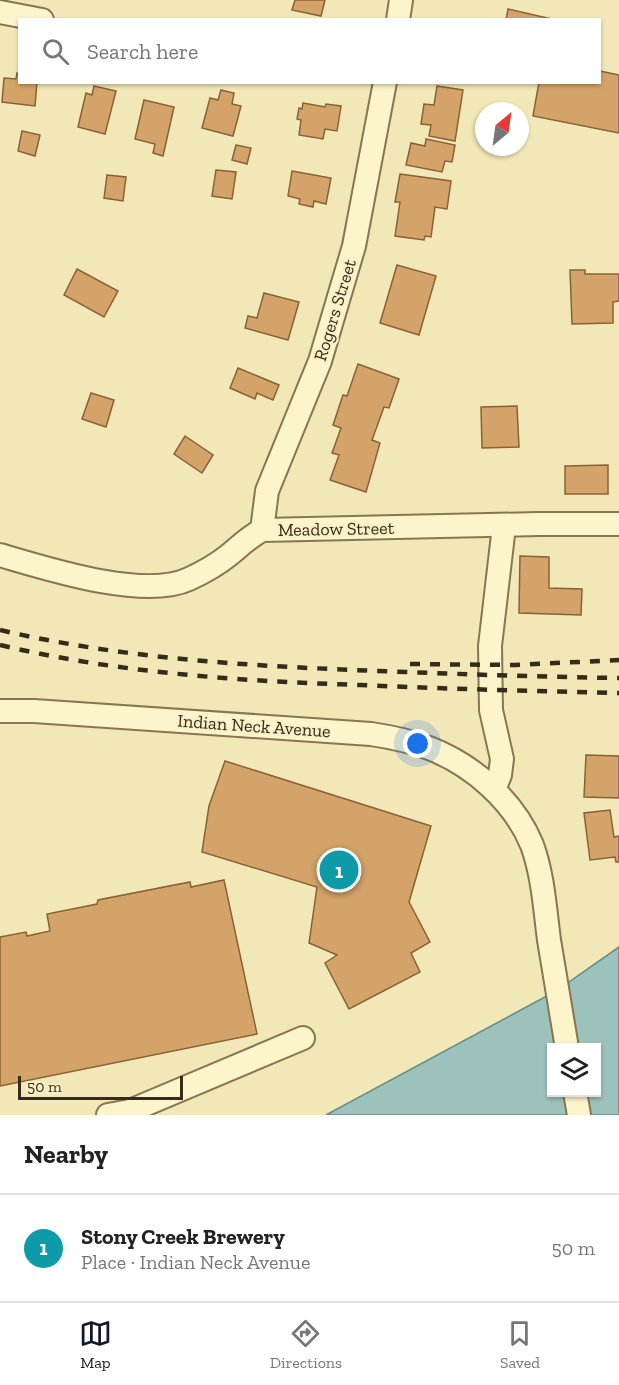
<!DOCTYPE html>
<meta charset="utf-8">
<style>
body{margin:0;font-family:"Zilla Slab",serif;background:#f2f2f2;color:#222}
.controls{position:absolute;right:18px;bottom:18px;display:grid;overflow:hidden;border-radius:0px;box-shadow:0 2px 4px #0004}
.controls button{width:54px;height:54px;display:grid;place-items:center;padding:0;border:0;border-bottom:2px solid #e0e0e0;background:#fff;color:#222;font:30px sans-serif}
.compass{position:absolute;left:475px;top:102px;width:54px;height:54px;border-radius:50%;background:#fff;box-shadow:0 2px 4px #0004;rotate:29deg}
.scale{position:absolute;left:18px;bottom:15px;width:165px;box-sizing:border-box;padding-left:6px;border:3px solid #362a18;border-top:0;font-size:16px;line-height:21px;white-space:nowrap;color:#362a18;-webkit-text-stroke:4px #f9f0c7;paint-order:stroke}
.you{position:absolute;left:418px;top:744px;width:21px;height:21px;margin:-15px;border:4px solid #fff;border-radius:50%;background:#1a73e8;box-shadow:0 0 0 9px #1a73e833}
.badge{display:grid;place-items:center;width:39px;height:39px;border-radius:50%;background:#111827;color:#fff;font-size:20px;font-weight:700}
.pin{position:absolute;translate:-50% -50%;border:3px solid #fff;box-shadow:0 2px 6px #0006}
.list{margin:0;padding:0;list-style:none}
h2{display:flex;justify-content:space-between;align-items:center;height:78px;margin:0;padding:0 24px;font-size:26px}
h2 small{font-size:20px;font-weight:400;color:#767676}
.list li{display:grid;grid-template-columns:39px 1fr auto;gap:18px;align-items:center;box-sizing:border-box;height:108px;padding:0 24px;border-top:2px solid #e0e0e0}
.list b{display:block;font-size:22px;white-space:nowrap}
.list p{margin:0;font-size:20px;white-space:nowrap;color:#767676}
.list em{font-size:20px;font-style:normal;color:#767676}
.icon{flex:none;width:33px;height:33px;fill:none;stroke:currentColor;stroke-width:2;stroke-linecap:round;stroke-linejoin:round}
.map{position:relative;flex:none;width:619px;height:1115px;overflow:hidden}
.search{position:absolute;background:#fff;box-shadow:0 2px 4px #0004;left:18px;right:18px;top:18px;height:66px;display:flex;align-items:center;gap:15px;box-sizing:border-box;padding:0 21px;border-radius:0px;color:#767676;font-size:22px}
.sheet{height:186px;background:#fff}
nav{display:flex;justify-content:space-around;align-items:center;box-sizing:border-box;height:84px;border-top:2px solid #e0e0e0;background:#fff;font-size:16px;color:#767676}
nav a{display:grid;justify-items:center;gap:3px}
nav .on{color:#111827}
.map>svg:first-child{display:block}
</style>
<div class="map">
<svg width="619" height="1115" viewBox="0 0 619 1115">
<rect width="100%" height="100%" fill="#f2e7b7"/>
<path fill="#9dc1bb" stroke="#658e89" stroke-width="1.5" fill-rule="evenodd" d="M 619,947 L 619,1115 L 326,1115 L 556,991 ZM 552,1048 L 596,1048 L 596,1092 L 552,1092 Z"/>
<g fill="#d4a369" stroke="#8a6135" stroke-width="1.5">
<polygon points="295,0 325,0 321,16 292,10"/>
<polygon points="508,9 556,20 506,20"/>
<polygon points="600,71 619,75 619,133 533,116 539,82 600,82"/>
<polygon points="17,73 20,74 20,82 37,82 35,106 2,102 4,78 16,79"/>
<polygon points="94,86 116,91 105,134 78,127 86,93 92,95"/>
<polygon points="437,86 463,90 455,141 429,136 431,125 421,124 424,104 434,105"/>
<polygon points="221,90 234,93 232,104 241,106 233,136 202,128 210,98 218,100"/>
<polygon points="144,100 174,107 163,156 153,153 155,144 135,139"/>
<polygon points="303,103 325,107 326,104 341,106 337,131 325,129 323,139 299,135 301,120 297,119 299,108 302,109"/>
<polygon points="22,131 40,135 35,156 18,151"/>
<polygon points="426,139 455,145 452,162 445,161 442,172 406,165 411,143 425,146"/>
<polygon points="236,145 251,148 247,164 232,160"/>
<polygon points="216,170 236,172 232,199 212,196"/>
<polygon points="292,171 331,178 326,204 314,201 313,207 299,204 300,199 288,196"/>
<polygon points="400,174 451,181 447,209 435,207 431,237 425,236 424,240 395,236 400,202 395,202"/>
<polygon points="107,175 126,177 123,201 104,198"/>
<polygon points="397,265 436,276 419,335 380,323"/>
<polygon points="77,269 118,291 104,317 64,295"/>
<polygon points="570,270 585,270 585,274 619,274 619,301 613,302 613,323 572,324"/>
<polygon points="264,293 299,302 288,340 245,328 248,316 257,318"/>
<polygon points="358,364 399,379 389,408 384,407 372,440 380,443 366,492 330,480 339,455 332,453 341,428 333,425 343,395 347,396"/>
<polygon points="238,368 279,385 273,400 257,393 255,399 230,388"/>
<polygon points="91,393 114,400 106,427 82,419"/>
<polygon points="517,406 519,447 482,448 481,407"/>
<polygon points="185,436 213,455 202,473 174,454"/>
<polygon points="608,465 608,494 565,494 565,466"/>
<polygon points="520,556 549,557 549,588 582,589 581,615 519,613"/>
<polygon points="586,755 619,756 619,798 584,797"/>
<polygon points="225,761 431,826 409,902 430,942 411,953 420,972 349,1009 325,963 337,955 309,943 317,887 202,852 209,806"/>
<polygon points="610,810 614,837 619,836 619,862 616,862 615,857 590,860 584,813"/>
<polygon points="224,880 257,1034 0,1086 0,937 26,932 27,936 50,931 47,914 97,904 98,900 190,882 191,887"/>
</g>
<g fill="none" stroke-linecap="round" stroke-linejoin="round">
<defs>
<g id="minor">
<polyline points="0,12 42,20"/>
<polyline points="398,20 401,0"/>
<polyline points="262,530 267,491 320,361 354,246 385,82"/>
<path d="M 0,555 C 48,569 144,600 189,579 C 202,573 218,564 229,555 C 240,546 249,537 262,530 L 538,524 L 619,524"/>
<path d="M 0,711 L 34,711 L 371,734 C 391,737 410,741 429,748 C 473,765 514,801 532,845 C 543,875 545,909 549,940 C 555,976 561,1012 567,1048"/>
<polyline points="494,790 500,775 502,759 491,710 490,646 504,526"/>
<polyline points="575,1092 579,1115"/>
<polyline points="108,1115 130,1111 303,1038"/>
</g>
</defs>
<use href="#minor" stroke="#887651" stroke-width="26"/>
<use href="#minor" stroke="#fcf4cb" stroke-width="22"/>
<g stroke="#362a18" stroke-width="4.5" stroke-dasharray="10 10" stroke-linecap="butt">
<path d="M 0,630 C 124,659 251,666 378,671 C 459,674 539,677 619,678"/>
<path d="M 0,645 C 118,673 239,681 360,685 C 447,689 533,691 619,693"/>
<polyline points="410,664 515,665 619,660"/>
</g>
</g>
<g text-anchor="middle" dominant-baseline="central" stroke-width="4.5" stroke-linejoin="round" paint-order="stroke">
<g font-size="18" fill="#362a18" stroke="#f9f0c7">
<text transform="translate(335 310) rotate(-73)">Rogers Street</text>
<text transform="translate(336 529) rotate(-1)">Meadow Street</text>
<text transform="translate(254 726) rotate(4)">Indian Neck Avenue</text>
</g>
</g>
</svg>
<div class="controls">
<button><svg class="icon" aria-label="layers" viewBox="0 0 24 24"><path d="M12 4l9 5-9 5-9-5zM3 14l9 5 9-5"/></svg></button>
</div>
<svg class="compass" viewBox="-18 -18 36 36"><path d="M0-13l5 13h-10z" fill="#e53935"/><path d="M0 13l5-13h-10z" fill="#767676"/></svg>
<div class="scale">50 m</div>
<div class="you"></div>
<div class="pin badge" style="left:339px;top:870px;background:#0f9aa8">1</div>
<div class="search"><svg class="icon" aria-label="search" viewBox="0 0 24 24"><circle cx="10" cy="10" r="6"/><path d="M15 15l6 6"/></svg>Search here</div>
</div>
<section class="sheet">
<h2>Nearby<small></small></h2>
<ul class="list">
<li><span class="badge" style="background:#0f9aa8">1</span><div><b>Stony Creek Brewery</b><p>Place · Indian Neck Avenue</p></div><em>50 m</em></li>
</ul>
</section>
<nav>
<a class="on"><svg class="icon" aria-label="map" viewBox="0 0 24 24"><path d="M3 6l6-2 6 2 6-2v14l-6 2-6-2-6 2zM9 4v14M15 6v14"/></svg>Map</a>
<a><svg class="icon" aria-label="directions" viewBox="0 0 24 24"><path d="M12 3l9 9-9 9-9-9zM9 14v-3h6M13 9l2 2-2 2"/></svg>Directions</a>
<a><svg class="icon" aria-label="saved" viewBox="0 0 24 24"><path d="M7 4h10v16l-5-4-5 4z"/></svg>Saved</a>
</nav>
